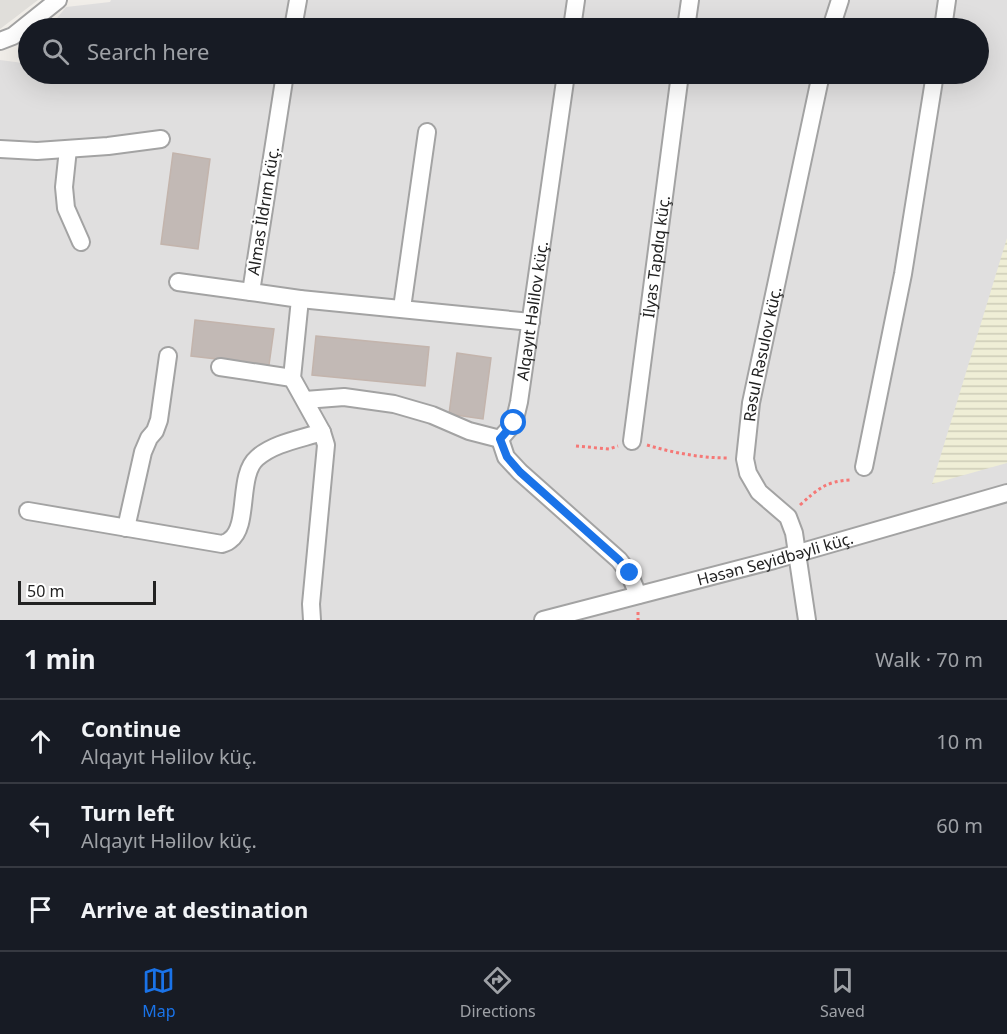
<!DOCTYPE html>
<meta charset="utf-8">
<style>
body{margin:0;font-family:"Noto Sans",sans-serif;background:#242831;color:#f1f3f6}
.scale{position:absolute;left:18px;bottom:15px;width:138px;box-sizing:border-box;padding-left:6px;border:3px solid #222;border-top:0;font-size:16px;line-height:21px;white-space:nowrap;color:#222;-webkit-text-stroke:4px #fff;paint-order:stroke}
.stop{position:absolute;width:18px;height:18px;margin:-14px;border:4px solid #1a73e8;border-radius:50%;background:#fff}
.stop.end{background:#1a73e8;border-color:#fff;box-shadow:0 2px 6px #0008}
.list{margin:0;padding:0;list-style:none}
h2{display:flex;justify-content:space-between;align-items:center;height:78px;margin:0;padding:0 24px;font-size:26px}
h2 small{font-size:20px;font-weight:400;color:#9ea1a6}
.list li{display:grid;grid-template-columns:39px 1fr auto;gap:18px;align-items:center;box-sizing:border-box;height:84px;padding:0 24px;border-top:2px solid #363941}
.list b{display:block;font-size:22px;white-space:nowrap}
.list p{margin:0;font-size:20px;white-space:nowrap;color:#9ea1a6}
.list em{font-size:20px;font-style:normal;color:#9ea1a6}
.icon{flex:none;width:33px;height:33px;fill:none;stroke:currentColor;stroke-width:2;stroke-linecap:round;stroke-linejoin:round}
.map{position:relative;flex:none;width:1007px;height:620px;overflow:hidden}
.search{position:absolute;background:#171b24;box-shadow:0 6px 24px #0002;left:18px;right:18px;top:18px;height:66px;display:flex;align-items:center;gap:15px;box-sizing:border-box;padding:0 21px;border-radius:33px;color:#9ea1a6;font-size:22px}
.sheet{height:330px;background:#171b24}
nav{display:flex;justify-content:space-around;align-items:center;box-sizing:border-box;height:84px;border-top:2px solid #363941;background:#171b24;font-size:16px;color:#9ea1a6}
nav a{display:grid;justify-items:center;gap:3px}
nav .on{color:#1a73e8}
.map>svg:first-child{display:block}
</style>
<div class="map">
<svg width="1007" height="620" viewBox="0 0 1007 620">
<defs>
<pattern id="farmland-rules" width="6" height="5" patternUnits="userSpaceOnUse" patternTransform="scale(1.5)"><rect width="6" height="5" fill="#efeed6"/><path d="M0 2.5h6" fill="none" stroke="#cdccb7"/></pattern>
</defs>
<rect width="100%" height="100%" fill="#f1eee9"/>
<polygon fill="#e0dfdf" points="111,0 1007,0 1007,620 0,620 0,60 23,63 28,55 28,74 978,74 978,28 49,28 66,7 110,2"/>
<polygon fill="#e0deda" points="0,0 38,0 0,29"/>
<polygon fill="url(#farmland-rules)" points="1007,238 1007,463 932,484"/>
<g fill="#c2b9b5" stroke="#c3b4ac" stroke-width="1.5">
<polygon points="173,153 210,159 198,249 161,244"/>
<polygon points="195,320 274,329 269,365 191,356"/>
<polygon points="316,336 429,347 425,386 312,375"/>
<polygon points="457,353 491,358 483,419 449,414"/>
</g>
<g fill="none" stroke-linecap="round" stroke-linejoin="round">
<defs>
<g id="street">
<polyline points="293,28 298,0"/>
<polyline points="572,28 576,0"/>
<polyline points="686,28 690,0"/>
<polyline points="831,28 840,0"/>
<polyline points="943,28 947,0"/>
<polyline points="0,41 13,36 58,0"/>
<polyline points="285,74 251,292 300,299 292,378 322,432 326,445 311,604 312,620"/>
<polyline points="0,149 37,151 108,146 161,139"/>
<polyline points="68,149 64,187 66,208 81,242"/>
<polyline points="178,282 251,292"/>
<polyline points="300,299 531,322"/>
<polyline points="402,308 427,132"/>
<polyline points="220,367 292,378"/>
<polyline points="305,400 344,397 394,404 432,415 469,431 500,439"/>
<path id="s1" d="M 500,439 L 514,423 L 519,402 L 566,74"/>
<polyline points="500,439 506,457 520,472 619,560 629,573 638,595"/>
<path id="s2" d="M 632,441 L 680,74"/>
<polyline points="864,467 903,274 935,74"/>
<path d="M 28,511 L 222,544 C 225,543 228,542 230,540 C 250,526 237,475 257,458 C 274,443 301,439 322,432"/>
<polyline points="126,528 143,452 149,438 155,431 159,420 168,356"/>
<path id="s3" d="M 543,620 L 774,560 L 1007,493"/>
<path id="s4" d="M 807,620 L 794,533 L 788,517 L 759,492 L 748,473 L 745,459 L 751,403 L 821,74"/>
</g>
</defs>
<use href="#street" stroke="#a3a3a3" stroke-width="20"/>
<g stroke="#f57876" stroke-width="3" stroke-dasharray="3 3" stroke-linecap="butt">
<path d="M 647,445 C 674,453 700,458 729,458"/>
<polyline points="576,446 609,449 618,446"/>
<path d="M 800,505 C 818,489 826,481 851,480"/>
<polyline points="638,612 638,620"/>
</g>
<use href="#street" stroke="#fff" stroke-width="16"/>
</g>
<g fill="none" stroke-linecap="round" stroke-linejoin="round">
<polyline stroke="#1a73e8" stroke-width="8" points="514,423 500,439 507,457 520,472 619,560 630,573"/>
</g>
<g text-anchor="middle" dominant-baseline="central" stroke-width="4.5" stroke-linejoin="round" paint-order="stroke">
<g font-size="16" fill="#222" stroke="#fff">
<text transform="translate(263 211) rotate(-81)">Almas İldrım küç.</text>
<text stroke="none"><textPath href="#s2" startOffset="186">İlyas Tapdıq küç.</textPath></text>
<text stroke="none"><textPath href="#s1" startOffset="135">Alqayıt Həlilov küç.</textPath></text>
<text stroke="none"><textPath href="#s4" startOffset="286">Rəsul Rəsulov küç.</textPath></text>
<text stroke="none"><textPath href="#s3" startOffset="240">Həsən Seyidbəyli küç.</textPath></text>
</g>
</g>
</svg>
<div class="scale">50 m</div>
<div class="stop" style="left:514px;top:423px"></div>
<div class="stop end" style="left:630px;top:573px"></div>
<div class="search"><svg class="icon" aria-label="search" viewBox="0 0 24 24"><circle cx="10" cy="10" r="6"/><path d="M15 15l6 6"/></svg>Search here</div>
</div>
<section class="sheet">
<h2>1 min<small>Walk · 70 m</small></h2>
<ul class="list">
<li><svg class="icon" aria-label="ahead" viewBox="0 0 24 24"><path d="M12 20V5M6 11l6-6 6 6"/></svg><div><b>Continue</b><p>Alqayıt Həlilov küç.</p></div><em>10 m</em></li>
<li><svg class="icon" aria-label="left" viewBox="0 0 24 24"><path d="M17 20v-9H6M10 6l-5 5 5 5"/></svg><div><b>Turn left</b><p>Alqayıt Həlilov küç.</p></div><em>60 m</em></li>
<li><svg class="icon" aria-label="arrive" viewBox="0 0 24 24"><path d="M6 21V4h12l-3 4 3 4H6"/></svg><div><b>Arrive at destination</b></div></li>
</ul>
</section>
<nav>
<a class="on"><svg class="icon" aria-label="map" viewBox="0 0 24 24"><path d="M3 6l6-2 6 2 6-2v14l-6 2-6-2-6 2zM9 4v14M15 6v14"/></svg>Map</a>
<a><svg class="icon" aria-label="directions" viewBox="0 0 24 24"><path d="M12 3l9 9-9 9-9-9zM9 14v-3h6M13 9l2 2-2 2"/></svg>Directions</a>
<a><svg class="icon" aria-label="saved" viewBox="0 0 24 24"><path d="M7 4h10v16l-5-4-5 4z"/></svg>Saved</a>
</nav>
